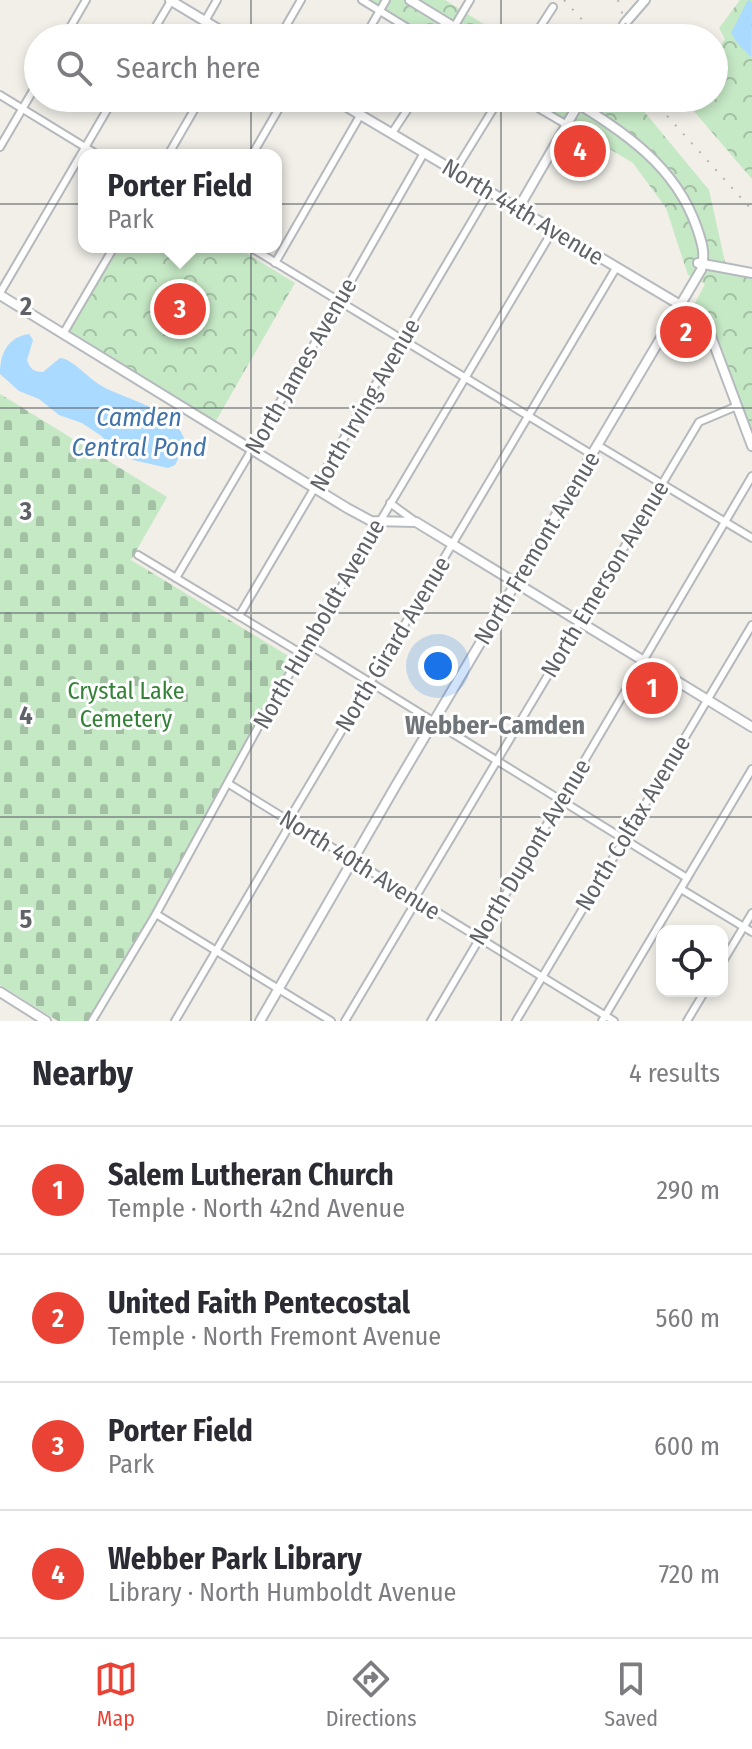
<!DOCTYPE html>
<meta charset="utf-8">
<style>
body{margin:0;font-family:"Fira Sans Condensed",sans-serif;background:#f2f2f3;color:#2b2b33}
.controls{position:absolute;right:24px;bottom:24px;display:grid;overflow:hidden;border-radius:16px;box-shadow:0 4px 12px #0003}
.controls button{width:72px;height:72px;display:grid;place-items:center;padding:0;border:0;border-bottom:2px solid #e1e1e2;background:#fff;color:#2b2b33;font:40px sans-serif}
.you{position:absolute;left:438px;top:666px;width:28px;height:28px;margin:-20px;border:6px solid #fff;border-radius:50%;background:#1a73e8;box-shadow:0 0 0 12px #1a73e833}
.badge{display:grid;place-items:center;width:52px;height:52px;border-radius:50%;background:#ea4335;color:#fff;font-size:26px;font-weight:700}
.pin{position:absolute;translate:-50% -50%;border:4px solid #fff;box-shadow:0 2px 8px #0006}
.popup{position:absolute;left:78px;top:149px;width:204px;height:104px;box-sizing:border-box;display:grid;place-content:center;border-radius:16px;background:#fff;filter:drop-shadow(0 2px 6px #0005);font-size:26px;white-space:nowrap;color:#7c7c81}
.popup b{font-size:30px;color:#2b2b33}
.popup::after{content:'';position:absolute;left:50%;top:100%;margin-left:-16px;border:16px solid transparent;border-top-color:#fff}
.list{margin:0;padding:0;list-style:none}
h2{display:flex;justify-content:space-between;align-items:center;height:104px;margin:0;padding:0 32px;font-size:34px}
h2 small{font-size:26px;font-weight:400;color:#7c7c81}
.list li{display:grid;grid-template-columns:52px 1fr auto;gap:24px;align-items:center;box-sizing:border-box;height:128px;padding:0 32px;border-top:2px solid #e1e1e2}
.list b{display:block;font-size:30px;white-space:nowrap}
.list p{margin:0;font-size:26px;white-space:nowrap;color:#7c7c81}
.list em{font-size:26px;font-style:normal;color:#7c7c81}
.icon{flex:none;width:44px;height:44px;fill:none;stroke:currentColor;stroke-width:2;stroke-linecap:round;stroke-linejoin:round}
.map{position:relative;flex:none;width:752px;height:1021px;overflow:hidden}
.search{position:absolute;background:#fff;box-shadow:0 4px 12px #0003;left:24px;right:24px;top:24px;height:88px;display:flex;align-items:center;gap:20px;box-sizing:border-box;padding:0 28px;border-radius:44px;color:#7c7c81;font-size:30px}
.sheet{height:616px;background:#fff}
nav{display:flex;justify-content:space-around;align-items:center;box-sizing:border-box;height:112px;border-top:2px solid #e1e1e2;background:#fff;font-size:22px;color:#7c7c81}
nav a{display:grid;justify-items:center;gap:4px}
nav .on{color:#ea4335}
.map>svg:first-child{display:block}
</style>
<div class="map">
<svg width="752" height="1021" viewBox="0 0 752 1021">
<defs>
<pattern id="cemetery-stones" width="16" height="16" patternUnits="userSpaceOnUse" patternTransform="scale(2)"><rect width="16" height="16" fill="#c5e8c5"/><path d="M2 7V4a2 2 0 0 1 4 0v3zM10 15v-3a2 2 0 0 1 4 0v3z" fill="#a3c0a4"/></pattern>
<pattern id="park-crowns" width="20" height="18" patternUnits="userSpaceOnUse" patternTransform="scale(2)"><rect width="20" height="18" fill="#c5e8c5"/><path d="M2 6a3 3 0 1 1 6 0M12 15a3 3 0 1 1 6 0" fill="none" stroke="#a3c0a4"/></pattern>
</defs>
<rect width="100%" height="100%" fill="#f1efe8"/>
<polygon fill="url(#cemetery-stones)" points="0,394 167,497 131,560 295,660 91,1021 58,1021 0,985"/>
<g fill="url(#park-crowns)">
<polygon points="366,0 445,0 506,38 429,38"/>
<polygon points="740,0 752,0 752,179 686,102 689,98 714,98 714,57 725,39 719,28"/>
<polygon points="525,98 633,98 709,190 727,271 752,278 752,432 712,327 694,305 705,284 688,275 666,208 633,163"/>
<polygon points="118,247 236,247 295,283 213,426 63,334"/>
</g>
<g fill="#aadaff">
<polygon points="748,0 752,2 751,57 738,44 731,33"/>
<path d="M 29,334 L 33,340 L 27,360 C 30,369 34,372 43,372 L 60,358 L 65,359 C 78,365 87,377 100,385 C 127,401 177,408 186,444 L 175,465 L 168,468 L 133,460 L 121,454 L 100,435 L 82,423 L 59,415 L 39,399 L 19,391 L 0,374 C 0,353 8,337 29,334 Z"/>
</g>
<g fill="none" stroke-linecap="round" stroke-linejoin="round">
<defs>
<g id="street">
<polyline points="362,0 424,38"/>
<polyline points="205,21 217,0"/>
<polyline points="454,27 470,0"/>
<polyline points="64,38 86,0"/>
<polyline points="149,38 171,1"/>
<polyline points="279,38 301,0"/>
<polyline points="364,38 386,0"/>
<polyline points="533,38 553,7"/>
<polyline points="0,95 98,155"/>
<polyline points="521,98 567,125"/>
<polyline points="392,133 415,98"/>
<polyline points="0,147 38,82"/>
<polyline points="168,155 201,98"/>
<polyline points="252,155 285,98"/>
<polyline points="455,171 500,98"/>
<polyline points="250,247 591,454"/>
<polyline points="275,263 361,114"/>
<polyline points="0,293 114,98"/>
<polyline points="63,334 114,247"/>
<polyline points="599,446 752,538"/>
<polyline points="390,503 416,522"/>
<polyline points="138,555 302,654"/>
<polyline points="176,578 339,302 424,153"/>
<polyline points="239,616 489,192"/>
<polyline points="308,644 687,878"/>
<polyline points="229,784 614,1021"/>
<polyline points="681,889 752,932"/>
<polyline points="156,914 331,1021"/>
<polyline points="722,963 752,913"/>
<polyline points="92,1021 156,914 261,722 553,230"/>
<polyline points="175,1021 291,823 291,816 616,268"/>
<polyline points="345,1021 414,905 418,893 699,422 737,406"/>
<polyline points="431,1021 752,476"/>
<polyline points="516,1021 752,625"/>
<polyline points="602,1021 752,769"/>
<polyline points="687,1021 705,991"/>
</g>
<g id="secondary">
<polyline points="170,0 233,38"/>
<polyline points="410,0 472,38"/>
<polyline points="617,38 625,23 645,0"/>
<polyline points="332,98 697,315 709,331 752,446"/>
<polyline points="518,209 582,98"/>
<polyline points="698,263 752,273"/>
<polyline points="0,295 347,508 371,521 416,522 752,727"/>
<polyline points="0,992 46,1021"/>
<path d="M 260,1021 L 395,787 L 701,270 C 706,254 702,243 697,228 C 675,164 623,132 569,98"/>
</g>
</defs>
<use href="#street" stroke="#b5b8bc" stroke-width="10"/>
<use href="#secondary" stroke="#b6babf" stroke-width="12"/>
<use href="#street" stroke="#fff" stroke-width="6"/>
<use href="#secondary" stroke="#fff" stroke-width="8"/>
<g stroke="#b6b7b8" stroke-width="2" stroke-dasharray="2 10" stroke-linecap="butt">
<polyline points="564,0 599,38"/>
<polyline points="618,0 630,38"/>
<polyline points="651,98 752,210"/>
</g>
</g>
<path fill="none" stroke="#5f6368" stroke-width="2" stroke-opacity="0.55" d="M 251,0 L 251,38M 501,0 L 501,38M 251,98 L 251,1021M 501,98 L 501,1021M 0,204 L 752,204M 0,408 L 752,408M 0,613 L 752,613M 0,817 L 752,817"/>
<g text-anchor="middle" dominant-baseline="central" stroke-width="6" stroke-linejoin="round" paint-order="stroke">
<g font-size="24" fill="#5f6368" stroke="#fff">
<text transform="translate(523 212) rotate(31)">North 44th Avenue</text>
<text transform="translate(301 366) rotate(-60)">North James Avenue</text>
<text transform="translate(365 405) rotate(-60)">North Irving Avenue</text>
<text transform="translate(537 548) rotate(-59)">North Fremont Avenue</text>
<text transform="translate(605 579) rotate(-59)">North Emerson Avenue</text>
<text transform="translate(319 624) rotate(-60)">North Humboldt Avenue</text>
<text transform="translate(393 644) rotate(-59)">North Girard Avenue</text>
<text transform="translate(633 823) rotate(-59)">North Colfax Avenue</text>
<text transform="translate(530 852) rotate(-59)">North Dupont Avenue</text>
<text transform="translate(360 865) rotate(32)">North 40th Avenue</text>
</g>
<g font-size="24" fill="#348238" stroke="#fff">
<text x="126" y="691">Crystal Lake<tspan x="126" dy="28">Cemetery</tspan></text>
</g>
<g font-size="26" font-style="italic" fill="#4174aa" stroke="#fff">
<text x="139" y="417">Camden<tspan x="139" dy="30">Central Pond</tspan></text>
</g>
<g font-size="26" font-weight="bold" fill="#70757a" stroke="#fff">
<text x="495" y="725">Webber-Camden</text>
</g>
</g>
<g font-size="26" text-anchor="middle" font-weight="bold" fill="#5f6368" stroke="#fff" stroke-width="6" stroke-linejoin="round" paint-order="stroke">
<text x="26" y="315">2</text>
<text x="26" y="520">3</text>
<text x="26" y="724">4</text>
<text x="26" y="928">5</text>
</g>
</svg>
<div class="controls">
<button><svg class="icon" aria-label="locate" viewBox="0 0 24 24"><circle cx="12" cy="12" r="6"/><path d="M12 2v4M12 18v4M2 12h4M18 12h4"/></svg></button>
</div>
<div class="you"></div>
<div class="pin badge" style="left:652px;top:688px">1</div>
<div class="pin badge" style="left:686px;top:332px">2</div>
<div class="pin badge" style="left:180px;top:309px">3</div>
<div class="popup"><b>Porter Field</b>Park</div>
<div class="pin badge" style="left:580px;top:151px">4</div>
<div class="search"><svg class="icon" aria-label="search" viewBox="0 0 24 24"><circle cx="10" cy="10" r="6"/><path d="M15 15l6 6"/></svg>Search here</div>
</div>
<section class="sheet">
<h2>Nearby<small>4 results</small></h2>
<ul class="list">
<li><span class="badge">1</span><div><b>Salem Lutheran Church</b><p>Temple · North 42nd Avenue</p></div><em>290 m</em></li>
<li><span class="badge">2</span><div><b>United Faith Pentecostal</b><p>Temple · North Fremont Avenue</p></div><em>560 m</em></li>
<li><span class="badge">3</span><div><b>Porter Field</b><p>Park</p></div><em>600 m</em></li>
<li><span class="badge">4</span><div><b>Webber Park Library</b><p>Library · North Humboldt Avenue</p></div><em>720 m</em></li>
</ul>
</section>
<nav>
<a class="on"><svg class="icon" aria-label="map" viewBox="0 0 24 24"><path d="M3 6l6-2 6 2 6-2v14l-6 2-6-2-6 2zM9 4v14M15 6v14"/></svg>Map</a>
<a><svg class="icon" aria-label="directions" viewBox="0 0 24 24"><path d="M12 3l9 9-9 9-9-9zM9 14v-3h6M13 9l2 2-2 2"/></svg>Directions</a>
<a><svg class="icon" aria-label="saved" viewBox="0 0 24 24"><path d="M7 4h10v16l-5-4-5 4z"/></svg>Saved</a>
</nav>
